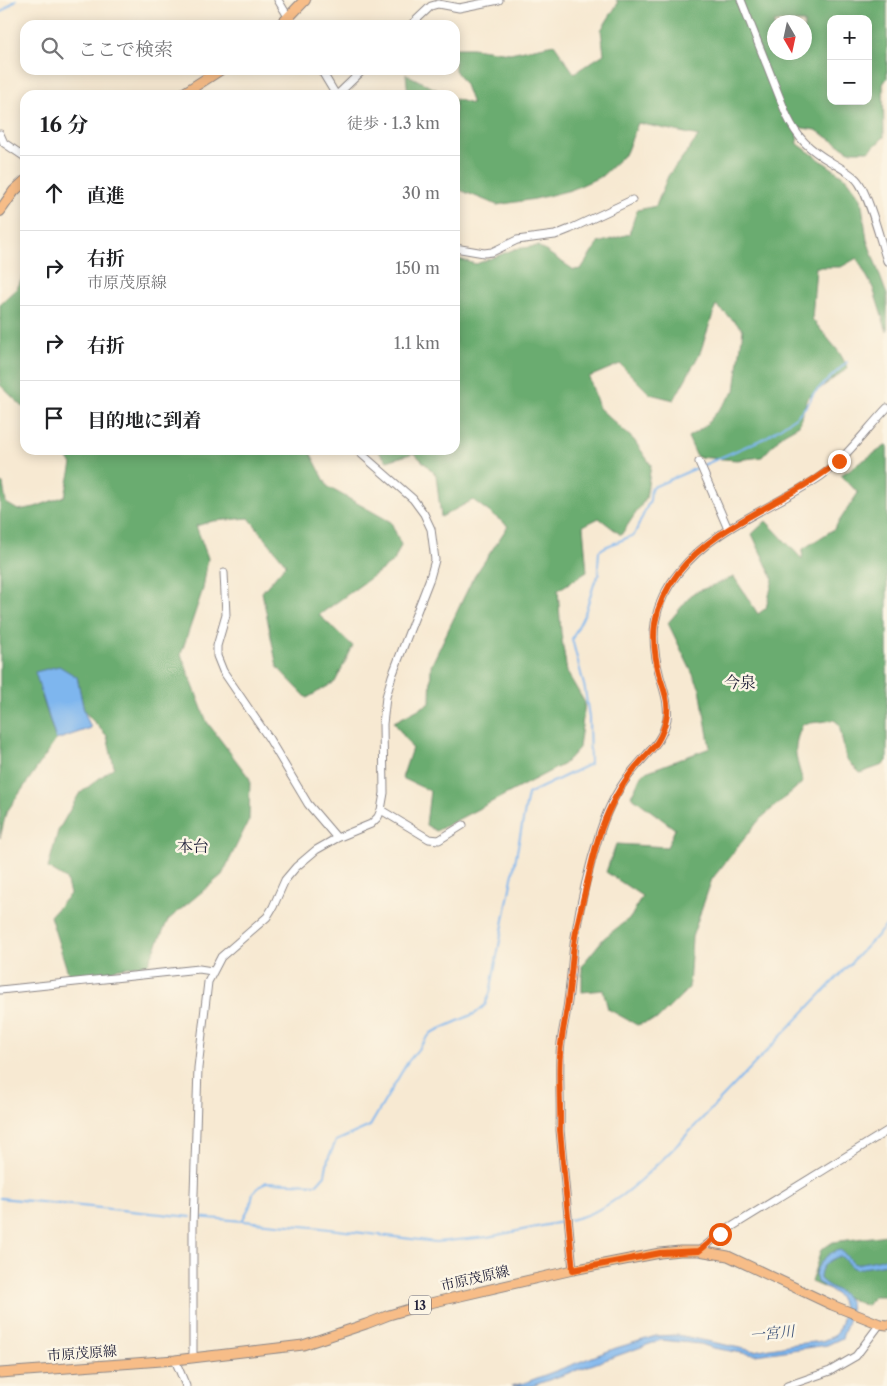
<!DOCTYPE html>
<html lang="ja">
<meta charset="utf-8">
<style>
body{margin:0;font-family:"Libre Caslon Text","Noto Serif JP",serif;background:#f2f2f2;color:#202124}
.controls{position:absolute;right:15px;top:15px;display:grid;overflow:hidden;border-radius:10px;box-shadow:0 2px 12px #0003}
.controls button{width:45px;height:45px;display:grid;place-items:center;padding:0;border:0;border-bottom:1px solid #e0e0e0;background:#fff;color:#202124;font:25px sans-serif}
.compass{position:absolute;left:767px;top:15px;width:45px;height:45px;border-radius:50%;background:#fff;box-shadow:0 2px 12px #0003;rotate:171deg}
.stop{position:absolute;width:15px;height:15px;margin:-11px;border:4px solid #ea580c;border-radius:50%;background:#fff}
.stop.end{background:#ea580c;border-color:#fff;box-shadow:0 1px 5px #0008}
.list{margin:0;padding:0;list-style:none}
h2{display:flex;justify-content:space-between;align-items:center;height:65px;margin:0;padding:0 20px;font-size:21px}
h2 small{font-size:16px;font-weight:400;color:#757577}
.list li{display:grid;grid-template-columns:32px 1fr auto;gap:15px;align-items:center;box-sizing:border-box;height:75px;padding:0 20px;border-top:1px solid #e0e0e0}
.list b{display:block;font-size:19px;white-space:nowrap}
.list p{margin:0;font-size:16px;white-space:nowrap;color:#757577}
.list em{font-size:16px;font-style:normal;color:#757577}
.icon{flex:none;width:28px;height:28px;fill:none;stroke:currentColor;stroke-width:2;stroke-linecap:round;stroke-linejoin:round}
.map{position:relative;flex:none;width:887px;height:1386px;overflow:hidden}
.search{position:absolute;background:#fff;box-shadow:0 2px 12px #0003;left:20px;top:20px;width:440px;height:55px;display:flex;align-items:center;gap:12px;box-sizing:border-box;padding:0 18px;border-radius:15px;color:#757577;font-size:19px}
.panel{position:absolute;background:#fff;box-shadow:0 2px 12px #0003;left:20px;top:90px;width:440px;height:365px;border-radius:15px}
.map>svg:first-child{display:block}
</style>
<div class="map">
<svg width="887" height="1386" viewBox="0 0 887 1386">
<rect width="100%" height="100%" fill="#fcf5e5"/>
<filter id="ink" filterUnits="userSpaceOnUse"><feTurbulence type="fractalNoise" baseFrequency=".02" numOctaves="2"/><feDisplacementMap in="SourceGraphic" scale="10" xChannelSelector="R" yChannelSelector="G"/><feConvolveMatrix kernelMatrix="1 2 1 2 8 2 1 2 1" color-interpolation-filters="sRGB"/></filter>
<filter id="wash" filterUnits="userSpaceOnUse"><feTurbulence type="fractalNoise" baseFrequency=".0096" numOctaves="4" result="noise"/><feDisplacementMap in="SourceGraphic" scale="20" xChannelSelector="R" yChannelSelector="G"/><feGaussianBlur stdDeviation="1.12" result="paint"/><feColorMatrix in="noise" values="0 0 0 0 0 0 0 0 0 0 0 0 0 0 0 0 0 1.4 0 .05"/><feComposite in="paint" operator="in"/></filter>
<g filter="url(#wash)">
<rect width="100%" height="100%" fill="#f7e9d2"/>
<g fill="#6aac6f" stroke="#466755" fill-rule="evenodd">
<path d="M 616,0 L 887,0 L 887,78 L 883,84 L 884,137 L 869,151 L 849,151 L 816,130 L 796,127 L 798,144 L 847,179 L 861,198 L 867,240 L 887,295 L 887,332 L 873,288 L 857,258 L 841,267 L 816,267 L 812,319 L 839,352 L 848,368 L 807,398 L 799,425 L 783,434 L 762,457 L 737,460 L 697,457 L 688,437 L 704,427 L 735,391 L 743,329 L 716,305 L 700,353 L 674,400 L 650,394 L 620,364 L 589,377 L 599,408 L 634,440 L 651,465 L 646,498 L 621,535 L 599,518 L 583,526 L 587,572 L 558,590 L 561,633 L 567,672 L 585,703 L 579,748 L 564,764 L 436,831 L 426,825 L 430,791 L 402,778 L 412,748 L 394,722 L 430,703 L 431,666 L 472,580 L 508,526 L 473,500 L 441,517 L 436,475 L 414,453 L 387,461 L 377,450 L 455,450 L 455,258 L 476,264 L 515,249 L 538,246 L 574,270 L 581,269 L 598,243 L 629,234 L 637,210 L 656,206 L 668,176 L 699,136 L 638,123 L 626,153 L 602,176 L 571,190 L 535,199 L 497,205 L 455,188 L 455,99 L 472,104 L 465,85 L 455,70 L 455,48 L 472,48 L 510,53 L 554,44 L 574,73 L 604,54 L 601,30 L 618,3 ZM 831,19 L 868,19 L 868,101 L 831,101 ZM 774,22 L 804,22 L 804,52 L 774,52 Z"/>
<polygon points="406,74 447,95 408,95"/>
<polygon points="25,273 25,409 0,385 0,304 17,288"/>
<path d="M 887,445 L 887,761 L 883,765 L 860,773 L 846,759 L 839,724 L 834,720 L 803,724 C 791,749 796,757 803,782 L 760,819 L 712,879 L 692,937 L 689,988 L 658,1019 L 637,1025 L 608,1009 L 603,990 L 582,992 L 582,965 L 604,938 L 631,917 L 642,896 L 606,872 L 616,844 L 667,847 L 675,829 L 631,796 L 643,773 L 710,748 L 700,689 L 668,623 L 693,593 L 734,577 L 758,614 L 766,608 L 773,579 L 752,534 L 766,521 L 802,559 L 803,549 L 834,529 L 858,493 L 841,475 Z"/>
<polygon points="60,450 309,450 328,487 391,522 401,545 394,561 319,615 353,646 335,682 307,698 277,667 262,592 286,564 249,518 213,521 196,526 208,558 203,589 181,654 207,722 250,779 249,820 222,875 168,920 148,964 115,969 101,974 69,976 50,916 70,894 66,879 48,868 58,831 79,794 114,767 107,736 84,711 77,677 41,693 56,740 6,813 0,838 0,483 3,484 6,503 18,510 35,507 65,496 72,464"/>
<polygon points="887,1235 887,1296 874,1296 867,1306 811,1282 821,1250 833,1242"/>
</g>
<g fill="#7eb6ee" stroke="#506c94">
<polygon points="59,666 77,677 84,711 91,728 56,740 35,672"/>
<path d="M 840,1250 L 843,1252 L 853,1263 L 857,1264 L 887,1258 L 887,1264 L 856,1269 C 848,1267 847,1260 840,1256 C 829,1260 819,1266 820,1279 C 826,1285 833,1288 840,1292 C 859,1302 847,1322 842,1338 L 827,1345 L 755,1355 L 713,1348 L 701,1344 L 661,1340 L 532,1386 L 511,1386 L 524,1383 L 616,1348 L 656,1336 L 678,1335 L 754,1351 L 788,1345 L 822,1341 L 834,1336 L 838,1332 L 844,1312 L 841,1300 L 836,1294 L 817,1282 L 815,1274 C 818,1263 828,1252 840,1250 Z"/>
</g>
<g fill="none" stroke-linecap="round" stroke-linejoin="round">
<g stroke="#7eb6ee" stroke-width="2">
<polyline points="0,13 16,0"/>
<polyline points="0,1198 191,1217"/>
<polyline points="196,1217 313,1227 436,1242 488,1237 566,1221"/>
<path d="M 570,1220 C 614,1210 643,1178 674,1148 L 887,925"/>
<polyline points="242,1221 251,1204 253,1192 266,1182 317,1184 325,1175 328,1159 336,1141 370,1126 407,1063 431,1033 476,1013 485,1005 490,993 528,794 590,764 589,718 585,689 572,639 585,613 595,581 599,575 598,567 599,551 605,547 634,535 650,500 651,488 765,438 797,416 808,404 813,394 847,362"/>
</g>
</g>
</g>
<g filter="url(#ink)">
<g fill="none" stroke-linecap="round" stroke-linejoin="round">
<defs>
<g id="minor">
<polyline points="278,0 293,25"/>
<path d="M 741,0 L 787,116 C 798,139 809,149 831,162 C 839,167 849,172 856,179 C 868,191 881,243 887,261"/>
<polyline points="411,25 431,6 438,4 459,8 499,0"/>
<polyline points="321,70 336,95"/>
<polyline points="337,95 363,70"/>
<polyline points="0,134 4,143 25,157"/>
<polyline points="455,248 484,253 492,252 517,240 555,235 570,229 632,200"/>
<polyline points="699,462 728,529"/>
<polyline points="224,573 226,615 217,646 217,656 223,671 268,737 308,804 337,838"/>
<polyline points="381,810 429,839 439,840 463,825"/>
<polyline points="0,990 199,969 212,971"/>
<polyline points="699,1251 720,1234 887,1131"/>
<path d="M 573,1270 L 560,1130 C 561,1105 559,1081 560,1056 C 560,1038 566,1019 568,1001 C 571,980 572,958 575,937 C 580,905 590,863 600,832 C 607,810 619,786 635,768 C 649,751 662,742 667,719 C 669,704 664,691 660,677 C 649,636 652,605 679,572 C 715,526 774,508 821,476 C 844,460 867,429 887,408"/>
<polyline points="193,1358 193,1225 198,1068 208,982 221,957 267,917 273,907 285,880 296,867 316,850 337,838 371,824 378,817 381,810 384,793 383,724 386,697 392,676 430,578 435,560 431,529 424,514 413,499 357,450"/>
<polyline points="175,1360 186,1386"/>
<polyline points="787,1386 830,1371 856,1356 880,1324"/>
</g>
<polyline id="major" points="0,1373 175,1360 303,1345 366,1324 389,1315 426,1304 573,1270 660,1253 680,1251 699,1251 728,1256 832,1305 880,1324 887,1325"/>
<g id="highway">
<polyline points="281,25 305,0"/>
<polyline points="181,95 220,70"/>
<polyline points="0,211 14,191 25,181"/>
</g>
</defs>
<use href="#minor" stroke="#8c8686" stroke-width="9"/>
<use href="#major" stroke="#8c8686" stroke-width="11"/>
<use href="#highway" stroke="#8c8686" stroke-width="12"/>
<use href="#minor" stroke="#fff" stroke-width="7"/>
<use href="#major" stroke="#f7bd88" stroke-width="9"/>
<use href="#highway" stroke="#f7bd88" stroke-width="10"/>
</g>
</g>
<g fill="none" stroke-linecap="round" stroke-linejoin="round" filter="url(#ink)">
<path stroke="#ea580c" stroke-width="6" d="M 720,1234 L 699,1251 L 660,1253 L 573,1270 L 560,1130 C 561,1104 558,1079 560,1055 C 561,1036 566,1018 568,1000 C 571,979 572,958 575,937 C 578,919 583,901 587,883 C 591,866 595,847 601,830 C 609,808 620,786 635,768 C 650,750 661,744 666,719 C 670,704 664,691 660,677 C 649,637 652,607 678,573 C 716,523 790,502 839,461"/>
</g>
<g text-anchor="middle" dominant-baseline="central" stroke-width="5" stroke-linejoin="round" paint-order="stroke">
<rect fill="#fcf5e5" stroke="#63616e" stroke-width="1" x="409" y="1295.5" width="22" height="19" rx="4"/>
<g font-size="12" font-weight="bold" fill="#22223b">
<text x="420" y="1305">13</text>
</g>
<g font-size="14" fill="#22223b" stroke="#fcf5e5">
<text transform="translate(475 1278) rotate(-13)">市原茂原線</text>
<text transform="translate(82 1353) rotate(-4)">市原茂原線</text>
</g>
<g font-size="15" font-style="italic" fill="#42567a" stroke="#fcf5e5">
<text transform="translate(772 1333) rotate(-6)">一宮川</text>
</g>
<g font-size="16" fill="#22223b" stroke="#fcf5e5">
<text x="740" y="682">今泉</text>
<text x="193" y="846">本台</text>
</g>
</g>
</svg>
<div class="controls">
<button>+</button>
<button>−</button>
</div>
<svg class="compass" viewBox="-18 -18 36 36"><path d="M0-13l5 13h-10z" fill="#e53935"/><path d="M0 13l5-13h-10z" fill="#757577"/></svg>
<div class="stop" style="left:720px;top:1234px"></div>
<div class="stop end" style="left:839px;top:461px"></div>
<div class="search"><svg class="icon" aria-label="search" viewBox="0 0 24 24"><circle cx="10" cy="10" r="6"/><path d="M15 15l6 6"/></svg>ここで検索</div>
<section class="panel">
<h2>16 分<small>徒歩 · 1.3 km</small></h2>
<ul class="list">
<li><svg class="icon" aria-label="ahead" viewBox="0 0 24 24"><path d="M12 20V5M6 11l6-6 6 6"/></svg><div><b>直進</b></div><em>30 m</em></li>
<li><svg class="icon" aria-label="right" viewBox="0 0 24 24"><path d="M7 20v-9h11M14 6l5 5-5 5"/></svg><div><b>右折</b><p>市原茂原線</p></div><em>150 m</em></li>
<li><svg class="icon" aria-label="right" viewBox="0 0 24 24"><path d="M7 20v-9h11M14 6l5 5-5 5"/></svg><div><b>右折</b></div><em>1.1 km</em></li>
<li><svg class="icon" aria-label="arrive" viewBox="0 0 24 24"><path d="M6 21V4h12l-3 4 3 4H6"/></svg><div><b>目的地に到着</b></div></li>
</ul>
</section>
</div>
